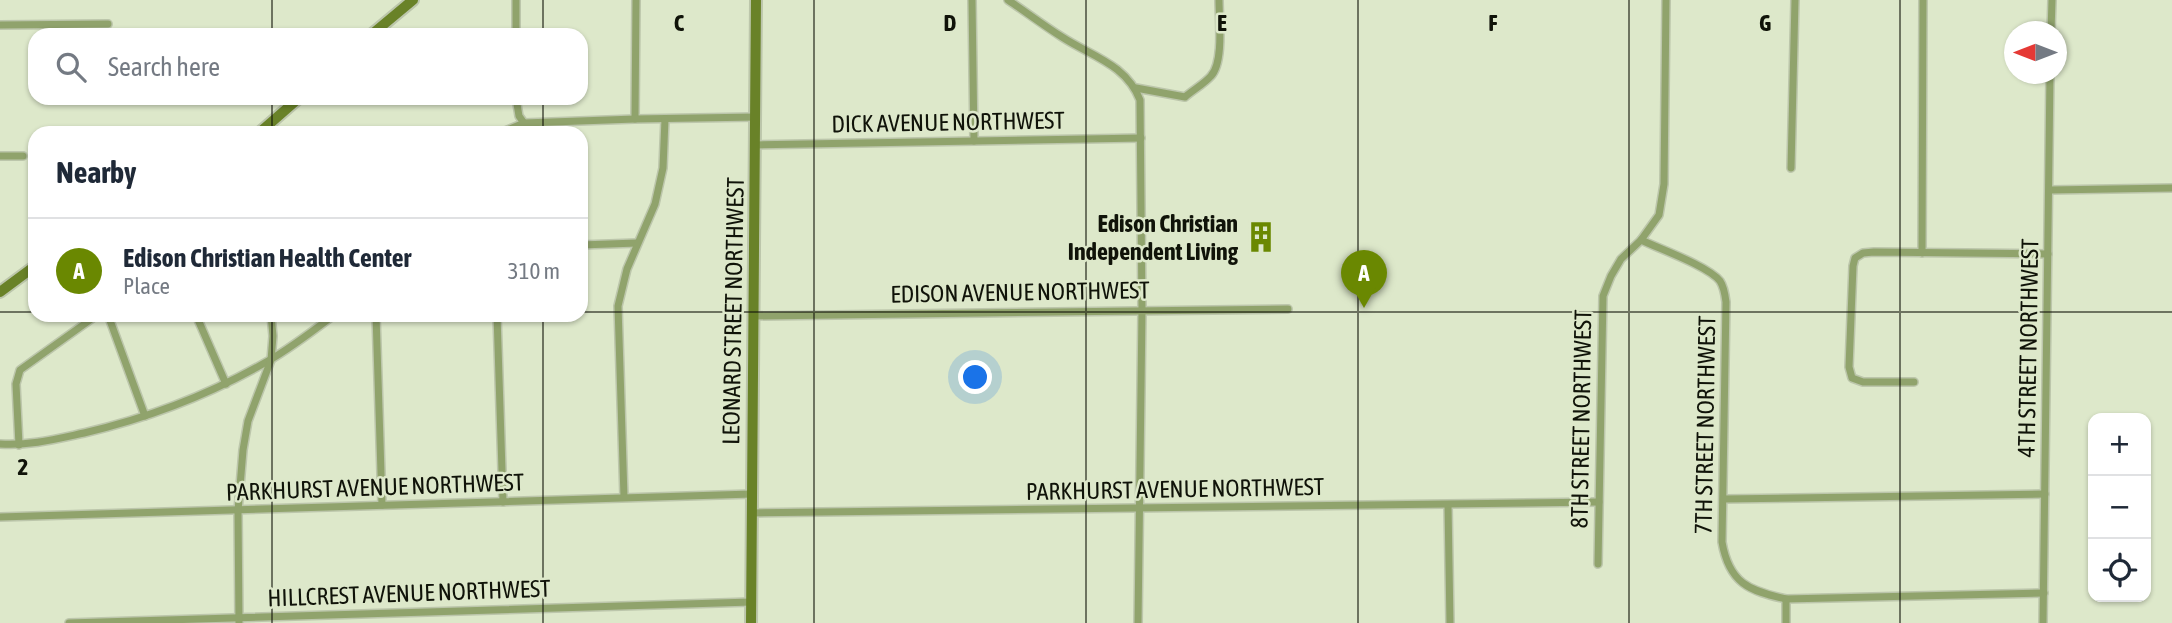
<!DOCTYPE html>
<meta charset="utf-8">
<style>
body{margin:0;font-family:"Asap Condensed",sans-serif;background:#f2f2f3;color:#1f2937}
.controls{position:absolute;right:21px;bottom:21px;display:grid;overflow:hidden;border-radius:14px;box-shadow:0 2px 5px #0004}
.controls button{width:63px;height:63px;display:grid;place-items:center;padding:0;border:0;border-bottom:2px solid #e0e1e3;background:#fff;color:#1f2937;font:35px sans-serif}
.compass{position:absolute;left:2004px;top:21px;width:63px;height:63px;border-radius:50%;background:#fff;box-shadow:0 2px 5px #0004;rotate:270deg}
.you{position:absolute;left:976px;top:378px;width:24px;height:24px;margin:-18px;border:5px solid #fff;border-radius:50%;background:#1a73e8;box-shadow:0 0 0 10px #1a73e833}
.badge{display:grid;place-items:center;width:46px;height:46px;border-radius:50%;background:#6a8801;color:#fff;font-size:23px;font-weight:700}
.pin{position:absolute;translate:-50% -58px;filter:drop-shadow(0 2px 4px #0008)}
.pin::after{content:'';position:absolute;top:37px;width:24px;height:21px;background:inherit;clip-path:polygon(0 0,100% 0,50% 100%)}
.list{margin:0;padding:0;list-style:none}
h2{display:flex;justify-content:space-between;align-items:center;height:91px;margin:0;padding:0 28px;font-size:30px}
h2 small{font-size:23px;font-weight:400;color:#747a83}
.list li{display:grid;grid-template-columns:46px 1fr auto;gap:21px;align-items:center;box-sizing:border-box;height:105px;padding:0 28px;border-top:2px solid #e0e1e3}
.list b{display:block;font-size:26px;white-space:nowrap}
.list p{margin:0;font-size:23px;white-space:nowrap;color:#747a83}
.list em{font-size:23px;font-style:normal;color:#747a83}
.icon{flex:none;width:38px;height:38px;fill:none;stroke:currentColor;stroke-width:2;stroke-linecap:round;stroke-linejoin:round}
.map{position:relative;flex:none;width:2172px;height:623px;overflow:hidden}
.search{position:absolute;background:#fff;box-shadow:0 2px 5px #0004;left:28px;top:28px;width:560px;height:77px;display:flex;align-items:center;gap:18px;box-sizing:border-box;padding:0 24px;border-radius:21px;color:#747a83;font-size:26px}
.panel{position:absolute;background:#fff;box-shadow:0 2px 5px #0004;left:28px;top:126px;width:560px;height:196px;border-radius:21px}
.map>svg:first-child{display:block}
</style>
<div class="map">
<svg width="2172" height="623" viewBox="0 0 2172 623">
<rect width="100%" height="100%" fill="#dde8ca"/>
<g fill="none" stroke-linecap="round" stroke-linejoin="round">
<defs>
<g id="street">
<polyline points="972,0 974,141"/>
<path d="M 1008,0 C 1026,12 1043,25 1062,37 C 1091,56 1126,64 1140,100 L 1142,310 L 1138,623"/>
<polyline points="0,25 108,24"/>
<polyline points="2051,32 2052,0"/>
<polyline points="516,35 516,0"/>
<path d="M 1136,88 L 1185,97 C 1193,90 1204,84 1211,76 C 1224,62 1219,19 1219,0"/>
<polyline points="516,98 519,116 524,123"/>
<polyline points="635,119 636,0"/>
<polyline points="500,133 524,123 635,119 756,117"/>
<polyline points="755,145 1141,138"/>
<polyline points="0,156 23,156"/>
<polyline points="1791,168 1795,0"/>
<polyline points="2050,190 2172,188"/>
<path d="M 1641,240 C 1660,249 1708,266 1720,281 C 1724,287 1725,294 1726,302 L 1722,542 C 1729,583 1749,591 1786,599 L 2044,593"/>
<polyline points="581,245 637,243"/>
<polyline points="1922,253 1923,0"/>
<polyline points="108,315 145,416"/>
<polyline points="196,315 226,384"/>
<polyline points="376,315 382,505"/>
<polyline points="497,315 503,502"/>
<polyline points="754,316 1288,309"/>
<polyline points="1914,382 1863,382 1852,378 1849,367 1853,266 1855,258 1863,253 1874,252 2048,254"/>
<path d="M 0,444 C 29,446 56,439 84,433 C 148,418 211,394 268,361 C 291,348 313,331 334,315"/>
<polyline points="19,445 16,384 20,370 97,315"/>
<polyline points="624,497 618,306 627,269 655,204 663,168 665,119"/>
<polyline points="1724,499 2045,494"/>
<polyline points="1448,505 1450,623"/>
<polyline points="752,513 1599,502"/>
<polyline points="0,517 752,494"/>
<polyline points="1598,564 1603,296 1611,276 1621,259 1641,240 1659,215 1664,184 1666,0"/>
<polyline points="69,623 751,602"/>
<polyline points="239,623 238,511 243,450 248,421 271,360 273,336 271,315"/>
<polyline points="1786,623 1786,599"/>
<polyline points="2043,623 2050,74"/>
</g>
<g id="secondary">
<polyline points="371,35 413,0"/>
<polyline points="259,133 299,98"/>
<polyline points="0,292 35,266"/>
<polyline points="751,623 756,0"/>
</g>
</defs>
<use href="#street" stroke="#bcc6ab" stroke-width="10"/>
<use href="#secondary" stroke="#bcc6ab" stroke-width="14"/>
<use href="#street" stroke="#90a36c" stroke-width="7"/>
<use href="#secondary" stroke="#698228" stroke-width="10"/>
</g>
<path fill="none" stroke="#101309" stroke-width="2" stroke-opacity="0.55" d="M 272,0 L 272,35M 543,0 L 543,35M 814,0 L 814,623M 1086,0 L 1086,623M 1358,0 L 1358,623M 1629,0 L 1629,623M 1900,0 L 1900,623M 272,98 L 272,133M 543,98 L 543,133M 0,312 L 35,312M 581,312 L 2172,312M 272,315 L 272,623M 543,315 L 543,623"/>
<defs>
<symbol id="building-bare" viewBox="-9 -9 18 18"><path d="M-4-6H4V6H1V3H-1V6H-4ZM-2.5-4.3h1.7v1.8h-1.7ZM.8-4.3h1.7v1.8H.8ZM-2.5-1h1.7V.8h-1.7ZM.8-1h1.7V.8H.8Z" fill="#6a8801" stroke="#dde8ca" stroke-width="2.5" paint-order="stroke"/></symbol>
</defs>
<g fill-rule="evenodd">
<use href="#building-bare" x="1239" y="215" width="44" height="44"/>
</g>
<g text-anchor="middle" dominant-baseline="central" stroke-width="5" stroke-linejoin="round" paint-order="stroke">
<g font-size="24" fill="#101309" stroke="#dde8ca">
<text transform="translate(948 122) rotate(-1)">DICK AVENUE NORTHWEST</text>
<text transform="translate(1020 292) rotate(-1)">EDISON AVENUE NORTHWEST</text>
<text transform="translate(733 311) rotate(-89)">LEONARD STREET NORTHWEST</text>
<text transform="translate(2028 348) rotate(-89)">4TH STREET NORTHWEST</text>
<text transform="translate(1581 419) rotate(-89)">8TH STREET NORTHWEST</text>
<text transform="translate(1705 425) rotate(-89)">7TH STREET NORTHWEST</text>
<text transform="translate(375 487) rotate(-2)">PARKHURST AVENUE NORTHWEST</text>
<text transform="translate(1175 489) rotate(-1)">PARKHURST AVENUE NORTHWEST</text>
<text transform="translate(409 593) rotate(-2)">HILLCREST AVENUE NORTHWEST</text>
</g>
<g font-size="24" font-weight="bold" fill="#101309" stroke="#dde8ca" text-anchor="end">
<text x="1238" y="223">Edison Christian<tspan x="1238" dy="28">Independent Living</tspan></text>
</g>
</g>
<g font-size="23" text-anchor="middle" font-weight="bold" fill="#101309" stroke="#dde8ca" stroke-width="5" stroke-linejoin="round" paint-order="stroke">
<text x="679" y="31">C</text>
<text x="950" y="31">D</text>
<text x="1222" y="31">E</text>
<text x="1493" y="31">F</text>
<text x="1765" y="31">G</text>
<text x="23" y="475">2</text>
</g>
</svg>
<div class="controls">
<button>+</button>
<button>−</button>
<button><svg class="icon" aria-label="locate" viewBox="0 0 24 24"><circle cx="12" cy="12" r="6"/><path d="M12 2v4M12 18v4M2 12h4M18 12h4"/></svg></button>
</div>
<svg class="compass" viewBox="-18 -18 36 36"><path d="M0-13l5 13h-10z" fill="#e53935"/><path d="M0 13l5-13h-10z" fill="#747a83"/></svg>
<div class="you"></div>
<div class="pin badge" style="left:1364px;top:308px">A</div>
<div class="search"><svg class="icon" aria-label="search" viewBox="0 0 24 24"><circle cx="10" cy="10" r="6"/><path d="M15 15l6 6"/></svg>Search here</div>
<section class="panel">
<h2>Nearby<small></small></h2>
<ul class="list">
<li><span class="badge">A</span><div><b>Edison Christian Health Center</b><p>Place</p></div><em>310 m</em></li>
</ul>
</section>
</div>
